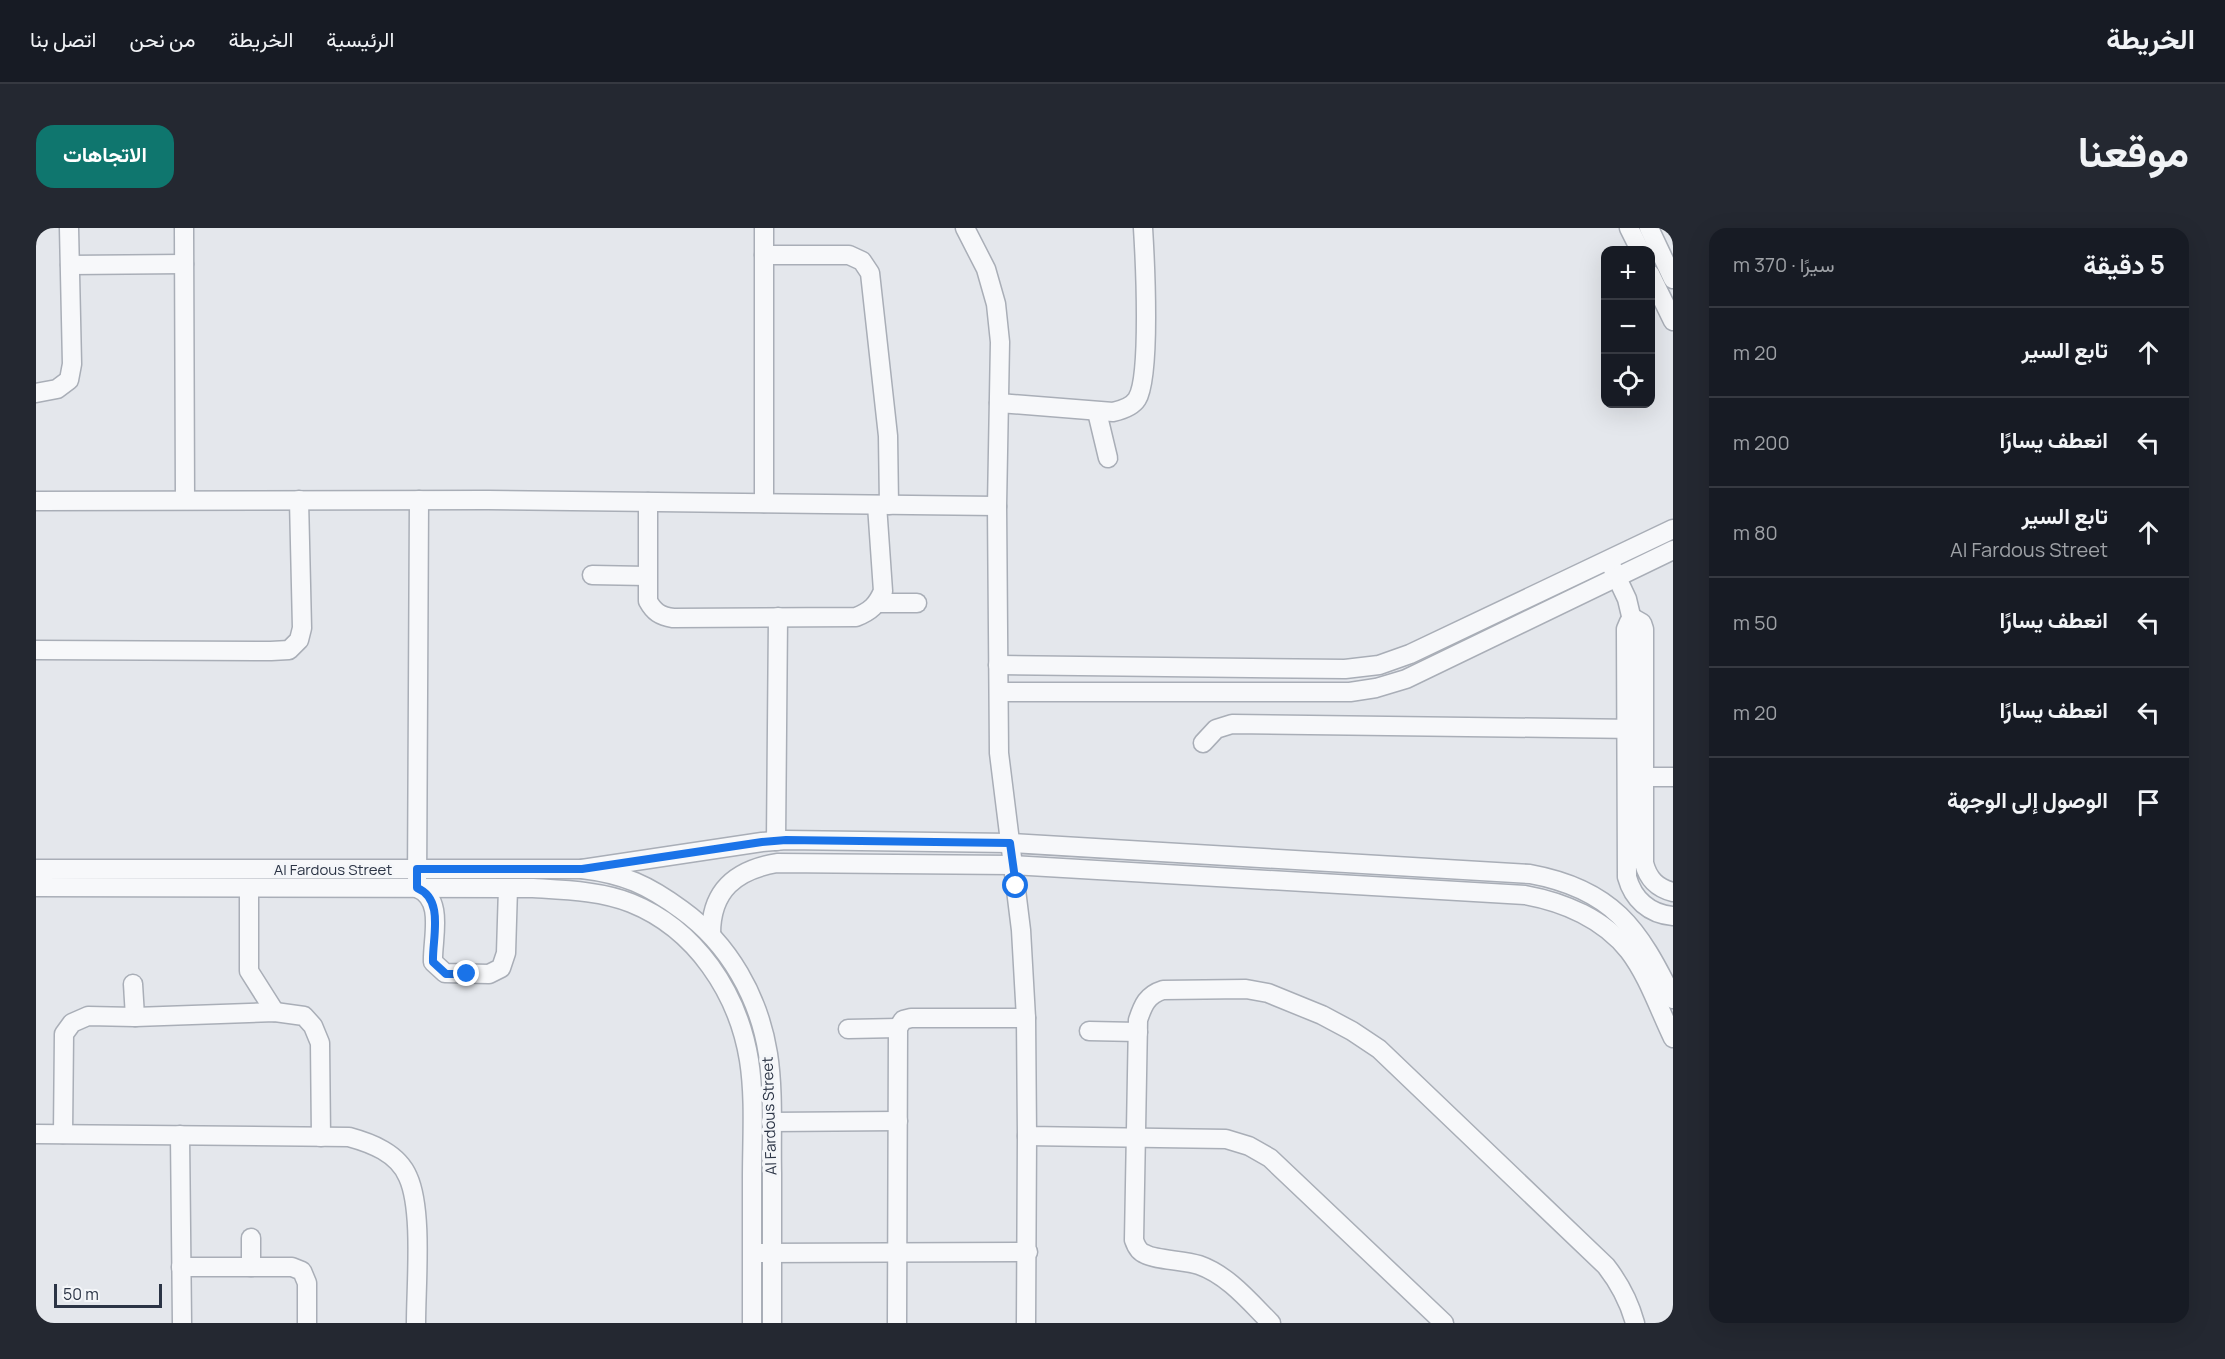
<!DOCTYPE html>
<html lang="ar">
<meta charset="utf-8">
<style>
body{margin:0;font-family:Manrope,Vazirmatn,sans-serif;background:#242831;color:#f1f3f6;direction:rtl}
.controls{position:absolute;right:18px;top:18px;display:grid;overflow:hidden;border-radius:12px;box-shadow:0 6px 24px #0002}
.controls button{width:54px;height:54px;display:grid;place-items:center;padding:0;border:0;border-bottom:2px solid #363941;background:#171b24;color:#f1f3f6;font:30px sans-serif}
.scale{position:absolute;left:18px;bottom:15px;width:108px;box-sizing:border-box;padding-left:6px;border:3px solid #2b3445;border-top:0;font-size:16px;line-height:21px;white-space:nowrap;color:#2b3445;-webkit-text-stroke:4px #f4f6f9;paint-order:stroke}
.stop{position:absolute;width:18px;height:18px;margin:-14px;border:4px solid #1a73e8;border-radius:50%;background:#fff}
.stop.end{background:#1a73e8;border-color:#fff;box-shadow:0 2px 6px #0008}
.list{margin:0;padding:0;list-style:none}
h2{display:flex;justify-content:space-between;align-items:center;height:78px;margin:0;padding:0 24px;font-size:26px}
h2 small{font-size:20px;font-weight:400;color:#9ea1a6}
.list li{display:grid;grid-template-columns:39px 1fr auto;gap:18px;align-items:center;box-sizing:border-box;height:90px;padding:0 24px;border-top:2px solid #363941}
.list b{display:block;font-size:22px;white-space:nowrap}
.list p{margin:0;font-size:20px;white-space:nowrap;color:#9ea1a6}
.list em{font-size:20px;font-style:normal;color:#9ea1a6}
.icon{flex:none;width:33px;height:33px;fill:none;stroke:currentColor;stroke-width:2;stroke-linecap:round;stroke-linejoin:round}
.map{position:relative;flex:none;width:1637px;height:1095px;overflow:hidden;direction:ltr;border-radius:18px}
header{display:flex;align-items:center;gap:36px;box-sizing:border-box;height:84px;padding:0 30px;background:#171b24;border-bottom:2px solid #363941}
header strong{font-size:28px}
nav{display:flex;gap:33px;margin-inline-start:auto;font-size:21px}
.intro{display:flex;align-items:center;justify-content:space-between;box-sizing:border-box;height:144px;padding:0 36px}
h1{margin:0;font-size:42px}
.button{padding:15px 27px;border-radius:18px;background:#0f766e;color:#fff;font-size:21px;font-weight:700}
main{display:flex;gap:36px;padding:0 36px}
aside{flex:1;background:#171b24;border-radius:18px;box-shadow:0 6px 24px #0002}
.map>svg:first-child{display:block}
</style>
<header>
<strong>الخريطة</strong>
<nav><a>الرئيسية</a><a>الخريطة</a><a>من نحن</a><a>اتصل بنا</a></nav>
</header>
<div class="intro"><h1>موقعنا</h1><a class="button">الاتجاهات</a></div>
<main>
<aside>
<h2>5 دقيقة<small>سيرًا · 370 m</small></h2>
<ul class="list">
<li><svg class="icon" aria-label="ahead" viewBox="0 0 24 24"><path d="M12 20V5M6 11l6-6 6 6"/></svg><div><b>تابع السير</b></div><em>20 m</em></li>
<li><svg class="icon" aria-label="left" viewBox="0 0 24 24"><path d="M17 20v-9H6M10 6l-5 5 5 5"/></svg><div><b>انعطف يسارًا</b></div><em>200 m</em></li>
<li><svg class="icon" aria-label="ahead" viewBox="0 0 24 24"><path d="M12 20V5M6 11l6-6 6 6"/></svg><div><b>تابع السير</b><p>Al Fardous Street</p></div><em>80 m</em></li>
<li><svg class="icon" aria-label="left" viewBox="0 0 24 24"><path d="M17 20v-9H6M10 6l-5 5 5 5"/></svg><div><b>انعطف يسارًا</b></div><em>50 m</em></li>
<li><svg class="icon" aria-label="left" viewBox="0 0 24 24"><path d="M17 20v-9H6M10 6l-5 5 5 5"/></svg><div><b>انعطف يسارًا</b></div><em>20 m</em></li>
<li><svg class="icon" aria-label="arrive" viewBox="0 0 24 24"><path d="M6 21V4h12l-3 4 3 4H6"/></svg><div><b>الوصول إلى الوجهة</b></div></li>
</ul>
</aside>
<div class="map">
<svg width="1637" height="1095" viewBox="0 0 1637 1095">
<rect width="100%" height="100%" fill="#e4e7ec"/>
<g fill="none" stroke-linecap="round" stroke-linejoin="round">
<defs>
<g id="minor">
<polyline points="148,0 149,272"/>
<polyline points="728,0 728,275"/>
<polyline points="929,0 950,41 960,76 964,114 961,278 963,525 985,702 990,790 991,908 1190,911 1213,918 1234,930 1408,1095"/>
<polyline points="1593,0 1604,22"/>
<polyline points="1613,0 1637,51"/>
<polyline points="728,27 813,27 826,33 834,45 852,208 853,277"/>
<polyline points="34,37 148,36"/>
<polyline points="1614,46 1637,93"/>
<polyline points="0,165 21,161 33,152 36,136 33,0"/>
<path d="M 963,175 L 1077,184 C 1086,182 1096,179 1101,171 C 1115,148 1109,32 1107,0"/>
<polyline points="1061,184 1072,230"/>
<path d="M 383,272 L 381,660 C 409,671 396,711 397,734 L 409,745 L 453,746 L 465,740 L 470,725 L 472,660"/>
<polyline points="0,273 452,272 961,278"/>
<path d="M 612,274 L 612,373 C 618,384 624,388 637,390 L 820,389 C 835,383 841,377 847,363 L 841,277"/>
<polyline points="1576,339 1591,371 1596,392"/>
<polyline points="556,347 611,348"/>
<polyline points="842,375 881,375"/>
<polyline points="0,422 235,423 253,422 263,412 266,400 263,272"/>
<polyline points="962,437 1309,441 1343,437 1374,426 1637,301"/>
<polyline points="963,464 1314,464 1340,460 1370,451 1637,322"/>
<polyline points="1167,515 1180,501 1196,496 1600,501"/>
<polyline points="1608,549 1637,549"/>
<polyline points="740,613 742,389"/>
<path d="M 0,641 L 546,641 C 588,646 612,657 646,682 C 693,716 723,769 732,826 C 738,865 735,906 736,945 C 736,995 736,1045 736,1095"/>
<path d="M 546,641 L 726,614 L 750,612 L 974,615 L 1494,646 C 1576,661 1603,700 1637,771"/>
<path d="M 0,659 L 497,660 C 529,662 565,663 595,675 C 660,701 702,765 713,832 C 719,870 716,911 716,950 C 716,998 716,1047 716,1095"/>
<polyline points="213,660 213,743 239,784"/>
<path d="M 1637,664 C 1621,660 1612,651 1608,635 L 1608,401 L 1606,395 L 1599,391 L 1593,394 L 1590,401 L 1591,649 C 1597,671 1613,686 1637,688"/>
<path d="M 675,706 C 675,662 700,642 741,635 L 977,637 L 1489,667 C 1528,674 1568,691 1593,723 C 1612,748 1623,781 1637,810"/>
<polyline points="97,756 99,789"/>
<polyline points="812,801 862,800"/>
<polyline points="1053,803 1102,804"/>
<polyline points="735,894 862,893"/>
<path d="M 0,906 L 313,909 C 335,915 362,925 372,949 C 387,982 380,1056 380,1095"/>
<polyline points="27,906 28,806 36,795 52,788 99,789 239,784 268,788 277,798 284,815 285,909"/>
<polyline points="144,907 146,1095"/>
<polyline points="724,1025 992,1024"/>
<polyline points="145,1039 256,1039 266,1043 271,1055 271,1095"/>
<polyline points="215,1039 215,1010"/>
<polyline points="861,1095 862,800 867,792 875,790 990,790"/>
<polyline points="990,1095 991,908"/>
<path d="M 1235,1095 C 1214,1074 1192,1047 1163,1037 C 1148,1032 1119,1032 1109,1026 C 1103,1024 1100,1018 1098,1012 L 1102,792 C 1107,777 1111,767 1127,762 L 1210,761 L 1232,765 L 1286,787 L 1316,803 L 1343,821 L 1570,1038 C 1584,1056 1593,1073 1599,1095"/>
</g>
</defs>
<use href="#minor" stroke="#a9aeb7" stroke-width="21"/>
<use href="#minor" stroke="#f7f8fa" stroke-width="18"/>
</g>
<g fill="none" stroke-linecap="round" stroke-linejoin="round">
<path stroke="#1a73e8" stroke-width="8" d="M 431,746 L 410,746 L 397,734 C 396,711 409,671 381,660 L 381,641 L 546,641 L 726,614 L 750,612 L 974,615 L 980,658"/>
</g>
<g text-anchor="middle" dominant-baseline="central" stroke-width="6" stroke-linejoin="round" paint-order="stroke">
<g font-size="15" fill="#2b3445" stroke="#f4f6f9">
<text x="297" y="641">Al Fardous Street</text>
<text transform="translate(733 888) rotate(-92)">Al Fardous Street</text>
</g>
</g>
</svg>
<div class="controls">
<button>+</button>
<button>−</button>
<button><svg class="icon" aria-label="locate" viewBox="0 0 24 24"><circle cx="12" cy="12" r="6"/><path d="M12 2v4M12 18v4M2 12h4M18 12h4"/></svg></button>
</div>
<div class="scale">50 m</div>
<div class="stop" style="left:980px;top:658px"></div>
<div class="stop end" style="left:431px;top:746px"></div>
</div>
</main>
